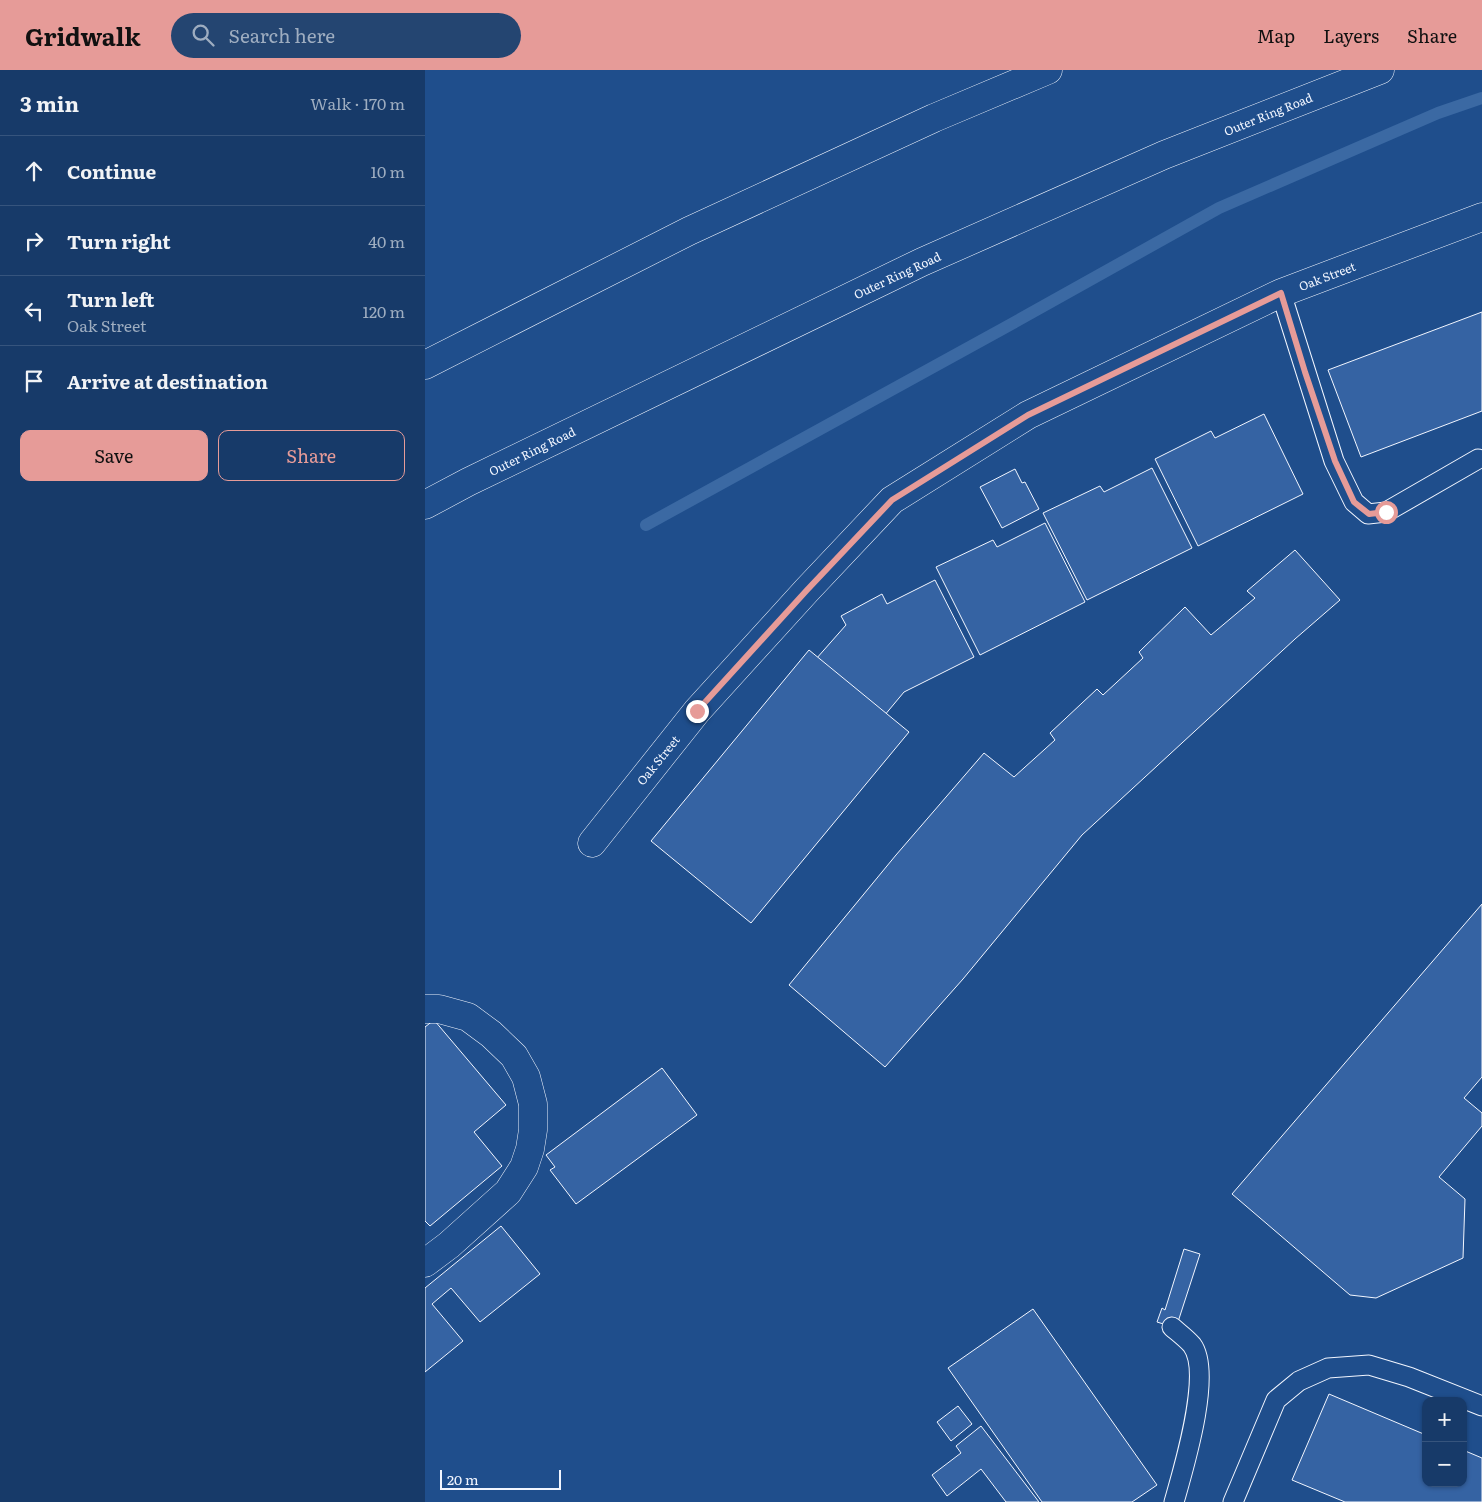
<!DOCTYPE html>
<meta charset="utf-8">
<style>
body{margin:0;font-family:Literata,serif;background:#244571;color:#f1f3f6}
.controls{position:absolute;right:15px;bottom:15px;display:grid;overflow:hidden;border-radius:10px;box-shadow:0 1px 4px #0004}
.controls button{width:45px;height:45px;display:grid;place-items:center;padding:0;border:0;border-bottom:1px solid #36547d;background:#173a69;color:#f1f3f6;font:25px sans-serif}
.scale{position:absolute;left:15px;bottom:12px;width:121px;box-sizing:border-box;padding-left:5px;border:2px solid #f2f6ff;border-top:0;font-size:14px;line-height:18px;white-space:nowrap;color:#f2f6ff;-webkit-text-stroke:4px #1f4e8c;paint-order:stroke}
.stop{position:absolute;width:15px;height:15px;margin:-11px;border:4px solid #e69b98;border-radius:50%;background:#fff}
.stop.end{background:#e69b98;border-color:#fff;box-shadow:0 1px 5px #0008}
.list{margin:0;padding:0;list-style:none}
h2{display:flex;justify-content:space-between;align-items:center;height:65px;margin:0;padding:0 20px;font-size:21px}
h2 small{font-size:16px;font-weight:400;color:#9eadc0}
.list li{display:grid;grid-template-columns:32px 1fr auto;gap:15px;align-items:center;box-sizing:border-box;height:70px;padding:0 20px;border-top:1px solid #36547d}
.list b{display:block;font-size:19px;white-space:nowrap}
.list p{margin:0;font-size:16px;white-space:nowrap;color:#9eadc0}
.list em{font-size:16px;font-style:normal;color:#9eadc0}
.actions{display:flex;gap:10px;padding:15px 20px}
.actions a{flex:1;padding:11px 0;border:1px solid #e69b98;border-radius:10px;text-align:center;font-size:18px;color:#e69b98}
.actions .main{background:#e69b98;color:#111}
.icon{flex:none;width:28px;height:28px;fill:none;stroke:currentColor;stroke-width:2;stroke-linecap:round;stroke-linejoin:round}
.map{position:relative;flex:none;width:1057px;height:1432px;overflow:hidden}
header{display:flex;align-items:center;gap:30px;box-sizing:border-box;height:70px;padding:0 25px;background:#e69b98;color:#111}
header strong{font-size:24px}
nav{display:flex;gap:28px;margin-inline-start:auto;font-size:18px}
.search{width:350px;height:45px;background:#244571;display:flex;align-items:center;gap:12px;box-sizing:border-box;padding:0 18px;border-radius:28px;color:#9eadc0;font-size:19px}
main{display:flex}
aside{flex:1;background:#173a69}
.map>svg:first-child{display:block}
</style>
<header>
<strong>Gridwalk</strong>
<div class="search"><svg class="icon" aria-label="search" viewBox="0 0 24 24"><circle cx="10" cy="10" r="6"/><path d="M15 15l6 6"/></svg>Search here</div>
<nav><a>Map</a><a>Layers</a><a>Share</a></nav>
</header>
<main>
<aside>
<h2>3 min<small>Walk · 170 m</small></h2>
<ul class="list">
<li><svg class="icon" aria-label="ahead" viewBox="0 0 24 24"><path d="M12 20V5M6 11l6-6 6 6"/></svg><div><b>Continue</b></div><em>10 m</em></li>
<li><svg class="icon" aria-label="right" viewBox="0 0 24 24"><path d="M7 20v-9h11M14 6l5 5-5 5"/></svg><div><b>Turn right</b></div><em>40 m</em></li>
<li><svg class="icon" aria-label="left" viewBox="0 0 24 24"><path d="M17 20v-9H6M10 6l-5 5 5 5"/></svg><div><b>Turn left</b><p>Oak Street</p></div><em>120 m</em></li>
<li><svg class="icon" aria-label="arrive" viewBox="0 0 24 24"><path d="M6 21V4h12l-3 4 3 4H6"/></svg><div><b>Arrive at destination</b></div></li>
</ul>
<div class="actions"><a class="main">Save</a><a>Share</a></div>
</aside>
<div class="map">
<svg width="1057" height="1432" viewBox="0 0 1057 1432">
<rect width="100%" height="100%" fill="#1f4e8c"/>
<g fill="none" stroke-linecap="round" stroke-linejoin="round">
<polyline stroke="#3b69a3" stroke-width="12" points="221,455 581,257 794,138 1013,43 1057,28"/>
</g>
<g fill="#3563a3" stroke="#f2f6ff">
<polygon points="1057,242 1057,341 936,387 903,300"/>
<polygon points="839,344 878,424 773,476 730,389 786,361 790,368"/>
<polygon points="727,398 767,478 662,530 618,443 675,416 679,422"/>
<polygon points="590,399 597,413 600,412 614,439 577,458 555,417"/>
<polygon points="620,453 660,532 555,585 511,497 568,470 572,477"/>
<polygon points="870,480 915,530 870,569 657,765 538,909 460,997 364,915 471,785 559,683 589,707 630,670 625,663 672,619 678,625 718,588 714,582 760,537 786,565 830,528 822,521"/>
<polygon points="510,510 549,587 479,622 459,646 391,589 421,555 416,546 457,524 462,534"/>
<polygon points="384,580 484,662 326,853 226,771"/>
<polygon points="1057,834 1057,1007 1039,1028 1057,1043 1057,1056 1014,1107 1040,1129 1038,1188 951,1228 925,1225 807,1124"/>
<polygon points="9,950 81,1035 49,1062 77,1096 5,1156 0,1151 0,957"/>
<polygon points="237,998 272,1045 151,1134 125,1100 130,1097 121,1085"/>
<polygon points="76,1156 115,1204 55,1252 26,1218 7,1234 38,1271 0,1302 0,1218"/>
<polygon points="759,1179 775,1184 751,1258 732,1252 737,1238 740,1240"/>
<polygon points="608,1239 732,1415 707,1432 617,1432 523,1298"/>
<polygon points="904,1324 1001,1365 1001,1413 1038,1413 1038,1380 1057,1388 1057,1432 920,1432 867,1410"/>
<polygon points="533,1336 547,1354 526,1371 512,1352"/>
<polygon points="556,1356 614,1432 581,1432 556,1399 522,1426 507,1405 536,1383 531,1376"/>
</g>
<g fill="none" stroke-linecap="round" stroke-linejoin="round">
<defs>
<g id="service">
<polyline points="856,223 909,391 929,432 943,444 961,442 1053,389"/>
<path d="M 747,1257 C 754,1263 762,1269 767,1275 C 788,1303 758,1400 749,1432"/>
<polyline points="808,1432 851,1330 874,1311 903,1298 944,1295 984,1307 1057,1336"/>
</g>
<g id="minor">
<polyline points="167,773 272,641 382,520 467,430 603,345 856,223 1057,147"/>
<polyline points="0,939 14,939 43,947 66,964 89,986 101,1007 108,1034 108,1060 105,1079 99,1097 83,1122 24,1175 0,1193"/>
</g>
<g id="motorway">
<polyline points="0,295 264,161 509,48 623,0"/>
<polyline points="0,435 43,412 497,192 739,85 955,0"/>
</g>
</defs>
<use href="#service" stroke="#f2f6ff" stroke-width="21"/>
<use href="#minor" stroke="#f2f6ff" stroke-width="29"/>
<use href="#motorway" stroke="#f2f6ff" stroke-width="29"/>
<use href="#service" stroke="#1f4e8c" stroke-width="19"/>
<use href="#minor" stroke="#1f4e8c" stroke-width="28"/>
<use href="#motorway" stroke="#1f4e8c" stroke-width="28"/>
</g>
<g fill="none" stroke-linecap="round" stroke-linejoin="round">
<polyline stroke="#e69b98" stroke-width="6" points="272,641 382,520 467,430 603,345 856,223 880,302 910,391 929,432 944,444 961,442"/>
</g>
<g text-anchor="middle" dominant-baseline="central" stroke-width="4" stroke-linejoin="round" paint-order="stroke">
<g font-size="12" fill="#f2f6ff" stroke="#1f4e8c">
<text transform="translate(843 44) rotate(-22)">Outer Ring Road</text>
<text transform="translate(472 205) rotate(-25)">Outer Ring Road</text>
<text transform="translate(902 206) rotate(-21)">Oak Street</text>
<text transform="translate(107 381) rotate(-26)">Outer Ring Road</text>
<text transform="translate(233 690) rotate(-51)">Oak Street</text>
</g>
</g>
</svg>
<div class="controls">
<button>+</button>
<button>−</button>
</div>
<div class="scale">20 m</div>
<div class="stop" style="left:961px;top:442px"></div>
<div class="stop end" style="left:272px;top:641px"></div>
</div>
</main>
